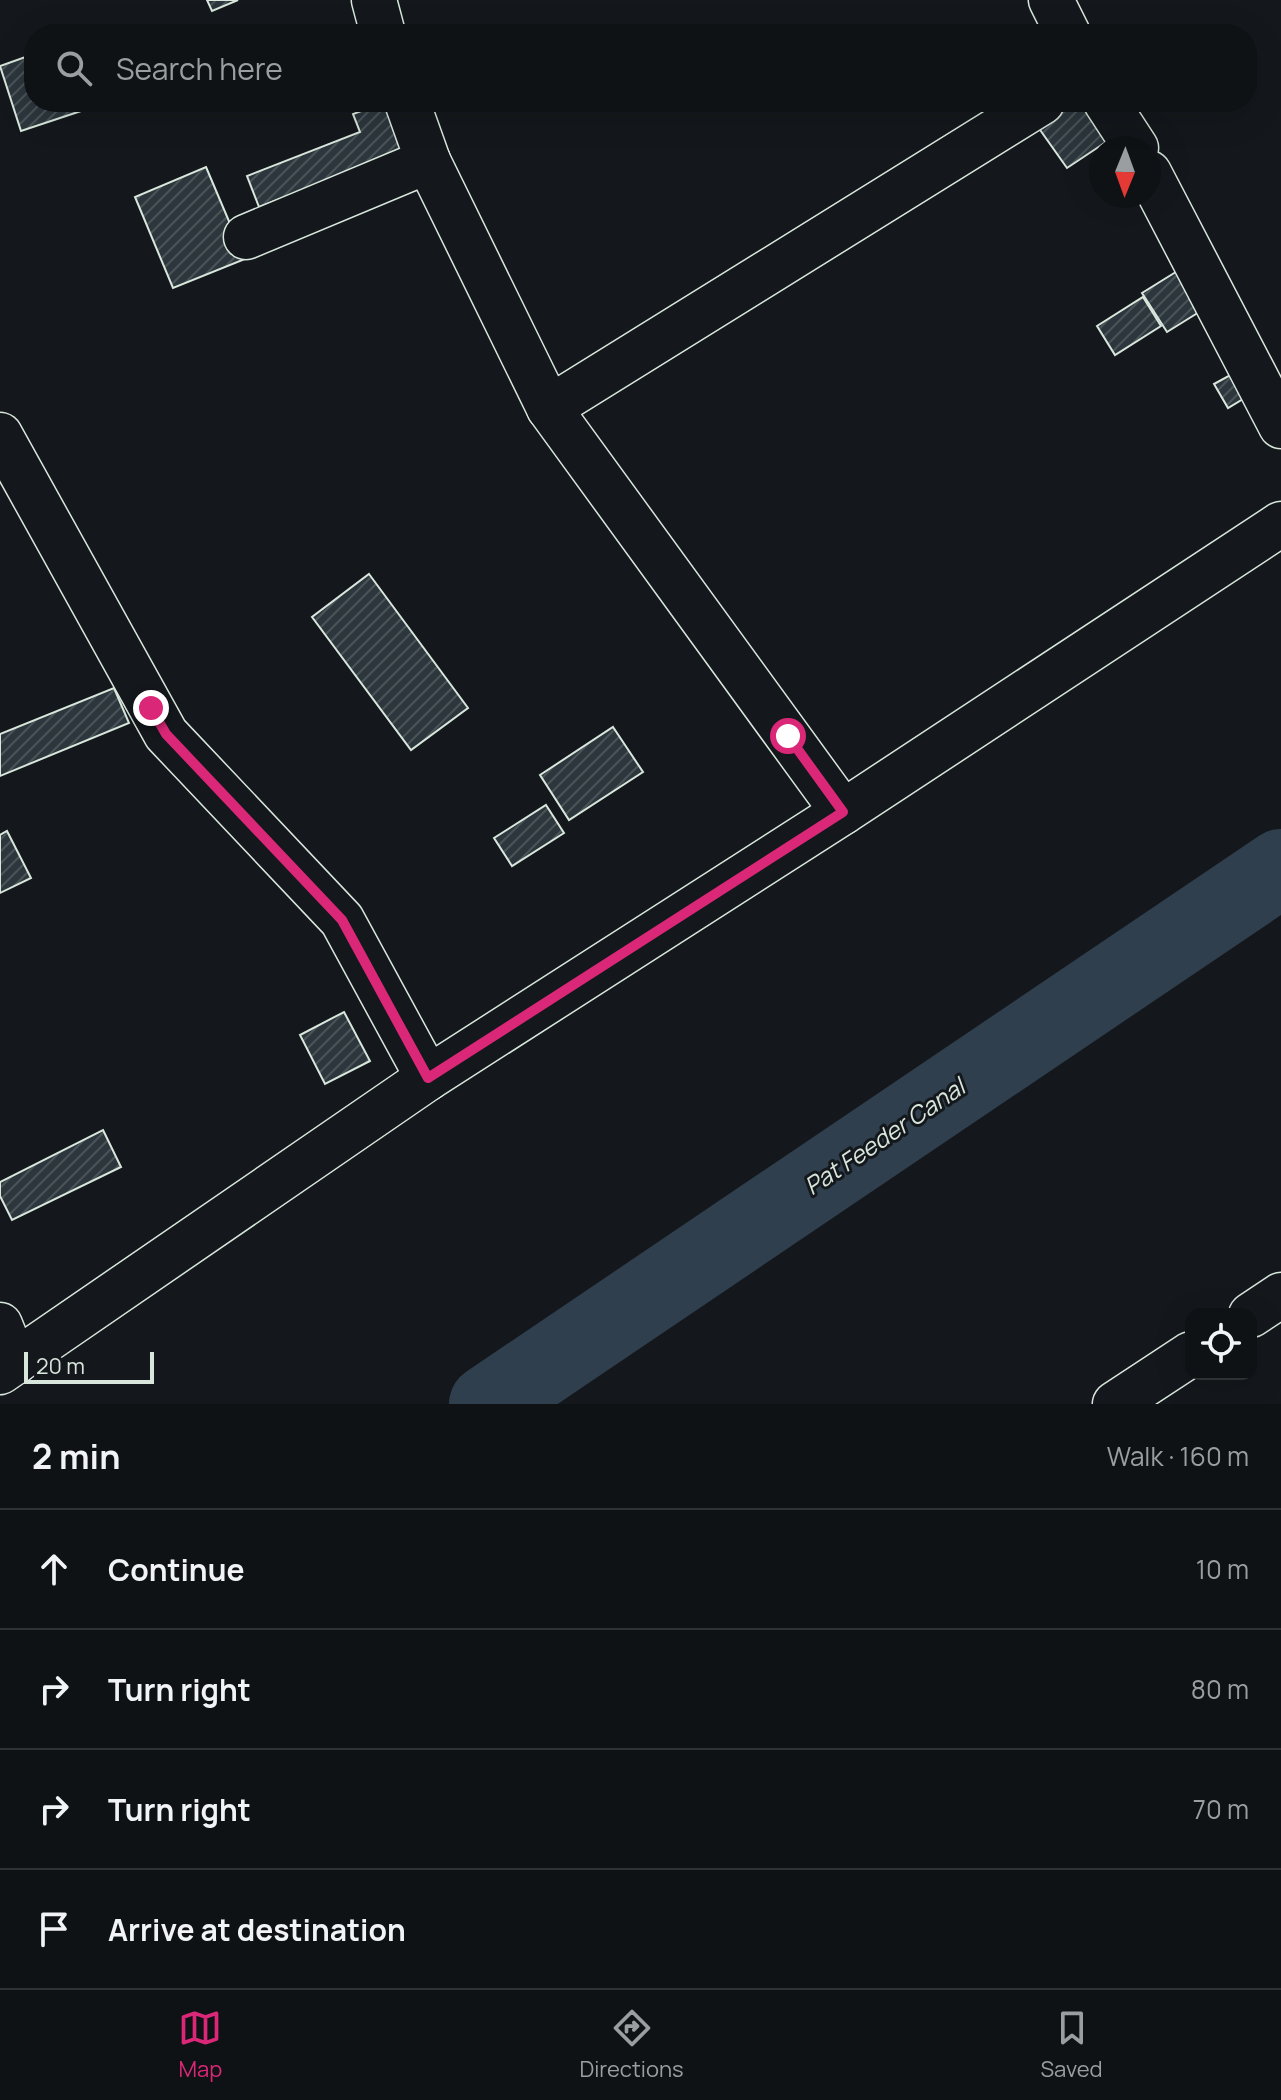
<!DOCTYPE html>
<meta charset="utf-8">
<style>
body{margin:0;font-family:Manrope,sans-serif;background:#1d2022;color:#f1f3f6}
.controls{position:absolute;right:24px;bottom:24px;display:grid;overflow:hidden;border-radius:16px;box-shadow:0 8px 32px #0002}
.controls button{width:72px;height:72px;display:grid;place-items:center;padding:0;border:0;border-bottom:2px solid #2f3234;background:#0f1215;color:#f1f3f6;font:40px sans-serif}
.compass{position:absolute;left:1089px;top:136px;width:72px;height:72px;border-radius:50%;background:#0f1215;box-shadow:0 8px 32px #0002;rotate:181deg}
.scale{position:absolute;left:24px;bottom:20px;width:130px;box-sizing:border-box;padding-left:8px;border:4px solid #d8e6dc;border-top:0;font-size:22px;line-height:28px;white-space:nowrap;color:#d8e6dc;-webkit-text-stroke:6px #14181c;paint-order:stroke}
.stop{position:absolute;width:24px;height:24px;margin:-18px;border:6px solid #db2777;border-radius:50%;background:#fff}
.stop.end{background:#db2777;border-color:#fff;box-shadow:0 2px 8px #0008}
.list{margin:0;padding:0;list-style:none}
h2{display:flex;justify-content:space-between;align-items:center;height:104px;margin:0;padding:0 32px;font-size:34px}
h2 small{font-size:26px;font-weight:400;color:#9b9ea0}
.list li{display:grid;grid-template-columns:52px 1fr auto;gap:24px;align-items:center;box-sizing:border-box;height:120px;padding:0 32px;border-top:2px solid #2f3234}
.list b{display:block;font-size:30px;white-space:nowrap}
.list em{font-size:26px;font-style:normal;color:#9b9ea0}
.icon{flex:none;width:44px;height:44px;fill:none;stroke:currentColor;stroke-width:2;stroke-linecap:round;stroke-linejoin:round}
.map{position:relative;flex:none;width:1281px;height:1404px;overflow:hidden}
.search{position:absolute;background:#0f1215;box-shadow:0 8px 32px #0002;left:24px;right:24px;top:24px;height:88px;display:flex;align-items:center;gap:20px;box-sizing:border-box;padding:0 28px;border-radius:32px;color:#9b9ea0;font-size:30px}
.sheet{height:584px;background:#0f1215}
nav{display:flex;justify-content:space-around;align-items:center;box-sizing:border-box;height:112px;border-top:2px solid #2f3234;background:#0f1215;font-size:22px;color:#9b9ea0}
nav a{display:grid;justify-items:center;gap:4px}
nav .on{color:#db2777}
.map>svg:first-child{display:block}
</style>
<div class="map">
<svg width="1281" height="1404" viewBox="0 0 1281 1404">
<defs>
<pattern id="building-hatch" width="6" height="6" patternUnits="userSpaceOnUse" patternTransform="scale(2)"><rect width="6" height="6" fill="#2c363c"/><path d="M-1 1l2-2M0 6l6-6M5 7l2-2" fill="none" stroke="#4a5358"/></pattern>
</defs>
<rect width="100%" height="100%" fill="#14181c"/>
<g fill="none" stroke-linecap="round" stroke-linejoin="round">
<polyline stroke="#2f3f4d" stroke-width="78" points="488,1404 1281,868"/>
</g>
<g fill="url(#building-hatch)" stroke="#d8e6dc" stroke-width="2">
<polygon points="207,0 238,0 212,11"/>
<polygon points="34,54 34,102 85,102 87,109 21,131 0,66"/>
<polygon points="386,102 415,147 259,207 247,176 360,132 353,114"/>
<polygon points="1075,102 1088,102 1112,138 1067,168 1038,127"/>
<polygon points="206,167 245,259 173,288 135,197"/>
<polygon points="1179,270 1204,309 1167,332 1142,293"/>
<polygon points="1143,297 1161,326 1115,355 1097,326"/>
<polygon points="1234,373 1248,396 1228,408 1214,384"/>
<polygon points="369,574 468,708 411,750 312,617"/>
<polygon points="114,688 129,723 0,776 0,734"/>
<polygon points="613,727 643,772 569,820 540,775"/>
<polygon points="546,805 564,833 512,866 494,838"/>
<polygon points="7,831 31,878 0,893 0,835"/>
<polygon points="344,1012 370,1061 325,1084 300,1035"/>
<polygon points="103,1130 121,1167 12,1220 0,1196 0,1182"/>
</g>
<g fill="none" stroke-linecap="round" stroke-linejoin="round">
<defs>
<g id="minor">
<polyline points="374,0 383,34"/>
<polyline points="1051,0 1068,34"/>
<polyline points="1106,102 1136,148"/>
<polyline points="428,161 549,408 843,812"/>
<polyline points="1149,173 1281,426"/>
<polyline points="246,237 428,161 407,102"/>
<polyline points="549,408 1042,102"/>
<polyline points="0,435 166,734 342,920 428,1078"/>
<polyline points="1251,1315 1281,1295"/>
<polyline points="0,1325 15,1362"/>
<polyline points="0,1372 428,1078 843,812 1281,524"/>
<polyline points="1115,1404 1191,1354"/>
</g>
</defs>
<use href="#minor" stroke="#d8e6dc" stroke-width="47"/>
<use href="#minor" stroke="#14181c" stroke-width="44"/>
</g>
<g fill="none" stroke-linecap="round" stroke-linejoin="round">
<polyline stroke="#db2777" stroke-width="10" points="151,708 166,734 342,920 428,1078 843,812 788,736"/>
</g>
<g text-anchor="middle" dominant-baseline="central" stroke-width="6" stroke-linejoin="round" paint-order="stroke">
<g font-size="24" font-style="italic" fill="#d8e6dc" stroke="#14181c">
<text transform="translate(884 1136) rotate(-34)">Pat Feeder Canal</text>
</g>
</g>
</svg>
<div class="controls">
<button><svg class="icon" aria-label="locate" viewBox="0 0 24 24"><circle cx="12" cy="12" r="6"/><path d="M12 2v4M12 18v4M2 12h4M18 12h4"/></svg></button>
</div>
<svg class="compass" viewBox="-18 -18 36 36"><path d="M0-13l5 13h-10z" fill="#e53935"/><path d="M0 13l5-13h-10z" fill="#9b9ea0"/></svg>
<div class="scale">20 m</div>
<div class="stop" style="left:788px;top:736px"></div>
<div class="stop end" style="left:151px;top:708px"></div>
<div class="search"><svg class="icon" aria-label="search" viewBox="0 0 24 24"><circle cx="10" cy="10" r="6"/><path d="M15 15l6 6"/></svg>Search here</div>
</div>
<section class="sheet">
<h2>2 min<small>Walk · 160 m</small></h2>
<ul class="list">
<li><svg class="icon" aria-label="ahead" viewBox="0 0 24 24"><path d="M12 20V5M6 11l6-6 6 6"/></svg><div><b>Continue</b></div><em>10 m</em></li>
<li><svg class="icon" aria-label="right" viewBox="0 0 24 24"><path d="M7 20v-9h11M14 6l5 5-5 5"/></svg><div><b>Turn right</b></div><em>80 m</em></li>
<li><svg class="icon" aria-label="right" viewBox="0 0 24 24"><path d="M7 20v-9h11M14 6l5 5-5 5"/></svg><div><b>Turn right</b></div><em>70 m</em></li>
<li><svg class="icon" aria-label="arrive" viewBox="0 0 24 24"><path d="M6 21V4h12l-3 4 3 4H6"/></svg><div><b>Arrive at destination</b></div></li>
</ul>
</section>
<nav>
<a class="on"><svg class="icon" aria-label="map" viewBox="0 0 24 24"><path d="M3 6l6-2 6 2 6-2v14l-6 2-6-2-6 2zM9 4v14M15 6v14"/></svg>Map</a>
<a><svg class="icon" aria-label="directions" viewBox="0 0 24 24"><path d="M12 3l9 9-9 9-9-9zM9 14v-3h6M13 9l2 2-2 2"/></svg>Directions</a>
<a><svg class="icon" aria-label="saved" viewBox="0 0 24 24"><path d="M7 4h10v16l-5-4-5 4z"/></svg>Saved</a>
</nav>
